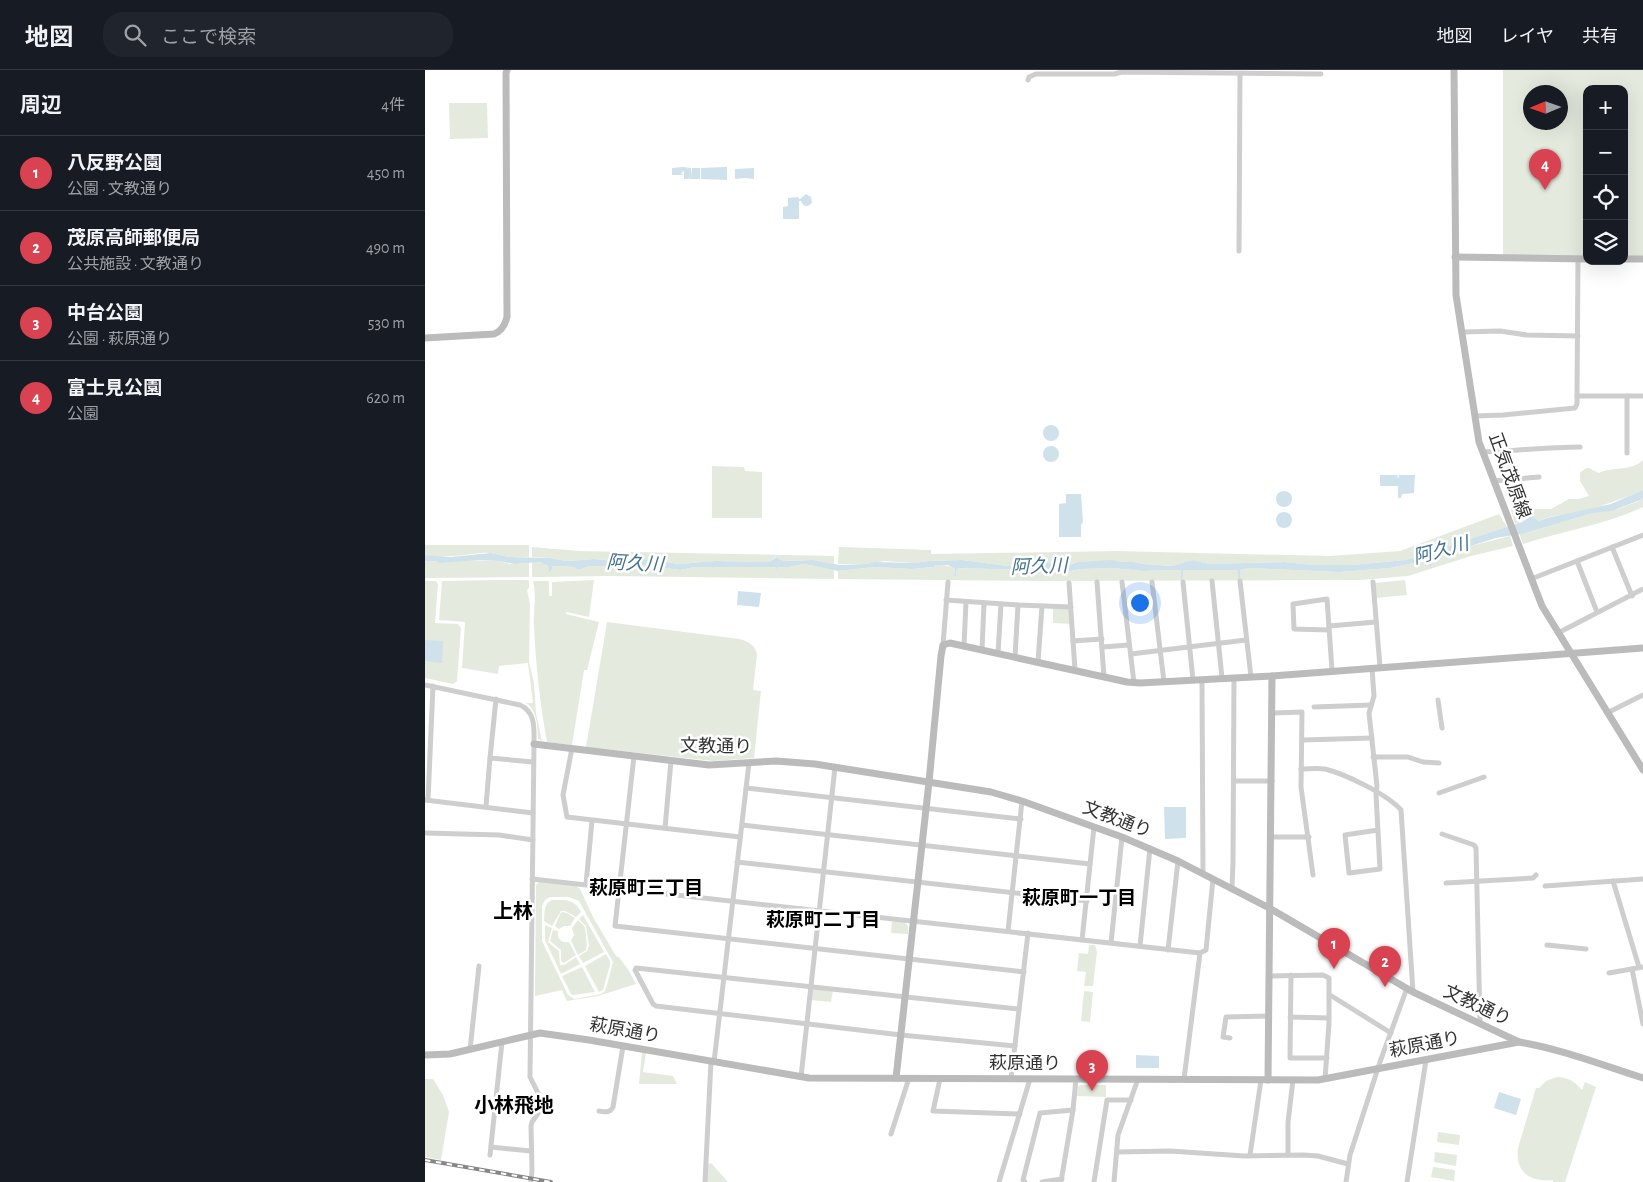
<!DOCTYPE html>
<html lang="ja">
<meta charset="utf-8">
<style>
body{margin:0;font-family:"Alegreya Sans","Noto Sans JP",sans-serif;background:#20242c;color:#f1f3f6}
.controls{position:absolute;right:15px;top:15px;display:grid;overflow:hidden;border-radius:10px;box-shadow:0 5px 20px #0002}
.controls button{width:45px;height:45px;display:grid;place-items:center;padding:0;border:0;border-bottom:1px solid #363941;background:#171b24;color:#f1f3f6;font:25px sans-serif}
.compass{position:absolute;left:1098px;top:15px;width:45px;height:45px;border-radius:50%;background:#171b24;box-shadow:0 5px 20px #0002;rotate:268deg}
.you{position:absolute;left:714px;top:532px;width:18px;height:18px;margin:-12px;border:4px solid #fff;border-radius:50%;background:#1a73e8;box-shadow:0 0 0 8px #1a73e833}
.badge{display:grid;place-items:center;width:32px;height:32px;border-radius:50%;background:#d94251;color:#fff;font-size:16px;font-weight:700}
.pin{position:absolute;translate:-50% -41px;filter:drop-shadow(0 1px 2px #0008)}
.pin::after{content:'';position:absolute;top:26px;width:18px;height:15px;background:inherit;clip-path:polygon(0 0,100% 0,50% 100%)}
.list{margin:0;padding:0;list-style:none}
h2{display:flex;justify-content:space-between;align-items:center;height:65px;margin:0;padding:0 20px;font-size:21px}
h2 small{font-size:16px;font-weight:400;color:#9ea1a6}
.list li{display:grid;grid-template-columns:32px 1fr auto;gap:15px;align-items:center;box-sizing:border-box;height:75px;padding:0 20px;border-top:1px solid #363941}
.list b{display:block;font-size:19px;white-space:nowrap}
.list p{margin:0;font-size:16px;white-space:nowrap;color:#9ea1a6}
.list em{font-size:16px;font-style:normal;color:#9ea1a6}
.icon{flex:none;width:28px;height:28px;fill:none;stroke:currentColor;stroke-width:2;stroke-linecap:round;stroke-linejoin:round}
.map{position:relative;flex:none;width:1218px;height:1112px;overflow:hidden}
header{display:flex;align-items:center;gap:30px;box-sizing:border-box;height:70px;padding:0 25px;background:#171b24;border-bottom:1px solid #363941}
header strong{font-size:24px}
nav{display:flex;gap:28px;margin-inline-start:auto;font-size:18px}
.search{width:350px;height:45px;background:#20242c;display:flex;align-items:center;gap:12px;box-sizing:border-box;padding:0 18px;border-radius:20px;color:#9ea1a6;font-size:19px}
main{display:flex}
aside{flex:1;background:#171b24}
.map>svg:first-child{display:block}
</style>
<header>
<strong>地図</strong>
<div class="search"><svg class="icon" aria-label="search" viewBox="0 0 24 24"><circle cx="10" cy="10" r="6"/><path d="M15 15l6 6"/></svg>ここで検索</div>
<nav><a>地図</a><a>レイヤ</a><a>共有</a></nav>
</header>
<main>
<aside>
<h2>周辺<small>4件</small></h2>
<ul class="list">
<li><span class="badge">1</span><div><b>八反野公園</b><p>公園 · 文教通り</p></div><em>450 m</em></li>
<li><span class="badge">2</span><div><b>茂原高師郵便局</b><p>公共施設 · 文教通り</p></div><em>490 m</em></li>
<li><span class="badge">3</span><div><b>中台公園</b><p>公園 · 萩原通り</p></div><em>530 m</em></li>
<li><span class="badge">4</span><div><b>富士見公園</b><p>公園</p></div><em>620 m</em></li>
</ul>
</aside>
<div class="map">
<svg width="1218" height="1112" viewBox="0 0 1218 1112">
<rect width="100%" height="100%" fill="#fff"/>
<g fill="#e5eade" fill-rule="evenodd">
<path d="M 1078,0 L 1218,0 L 1218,189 L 1199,189 L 1199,19 L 1162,19 L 1162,189 L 1078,188 ZM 1106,22 L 1136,22 L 1136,52 L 1106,52 Z"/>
<polygon points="24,33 62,33 63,68 25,69"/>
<path d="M 1218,390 L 1218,420 C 1198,429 1179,435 1159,441 C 1145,445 1127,444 1114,451 L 1095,439 L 1106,447 L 1090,454 L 1086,440 L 1087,432 L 1106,439 L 1126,439 L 1144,429 L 1153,429 L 1164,426 L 1155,411 L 1155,403 C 1164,394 1164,399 1174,403 C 1187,396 1206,402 1218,390 Z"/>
<polygon points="287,396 319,397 320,401 337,402 337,448 287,448"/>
<path d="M 1216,427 L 1218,427 L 1218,437 C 1180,455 1137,461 1098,474 L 1094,463 L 1101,463 L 1168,443 L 1193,439 L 1214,431 Z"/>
<polygon points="1074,444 1082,457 981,490 927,495 888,495 860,492 785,494 767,490 749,496 718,494 709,492 698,492 692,491 653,492 640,496 622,493 599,494 583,496 537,490 504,491 489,493 460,491 441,494 413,494 414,477 506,480 506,484 692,481 905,486 975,481"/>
<path d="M 1085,466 L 1088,476 L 1046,486 L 983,506 L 936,510 L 620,511 L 413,509 L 413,501 L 449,497 L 487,499 L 509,497 L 511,495 C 518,495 524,495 530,499 L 529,506 L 531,506 L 532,498 L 599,500 L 625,498 L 639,502 L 657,499 L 688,498 L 717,501 L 756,500 L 757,510 L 757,500 L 814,500 L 813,509 L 815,509 L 815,500 L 824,498 L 914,502 L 965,498 L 1003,490 L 1005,497 L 1007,497 L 1005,490 L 1046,476 Z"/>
<path d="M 0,475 L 104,475 L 104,487 C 98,487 91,487 85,487 C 76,486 67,482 58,483 C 38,485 20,488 0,485 Z"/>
<polygon points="107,477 155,481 409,486 409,494 382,490 358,491 354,488 351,487 344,492 291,491 254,494 219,489 190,491 169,489 142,491 125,488 107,487"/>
<path d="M 38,490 L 74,491 L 85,494 L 104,493 L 104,507 L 0,508 L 0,491 C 13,491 25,493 38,490 Z"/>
<path d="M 107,492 C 114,492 118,492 123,496 L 125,502 L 126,502 L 128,496 L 149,497 L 153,500 L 164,496 L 184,496 L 193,498 L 219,495 L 255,500 L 270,497 L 287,497 L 287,504 L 288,497 L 351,497 L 352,506 L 352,497 L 364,497 L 379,494 L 409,500 L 409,509 L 183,506 L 115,507 L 107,507 Z"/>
<path d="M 73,510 L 102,510 L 104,511 L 104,518 L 102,520 L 105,534 L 104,592 L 109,613 L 111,643 L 117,671 L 113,669 C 112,657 113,641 101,633 L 108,633 L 103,593 L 74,596 L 73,604 L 37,598 L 40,552 L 14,550 L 17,511 Z"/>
<path d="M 169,510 L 164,547 L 141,542 L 141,544 L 174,552 L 162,600 L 159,600 L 147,675 L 122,672 C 115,634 111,596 109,557 C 108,542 112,526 108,511 L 124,511 L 124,526 L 127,526 L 127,512 Z"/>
<polygon points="980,510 982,525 951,528 950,513"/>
<polygon points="0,511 11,511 13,514 10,553 33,554 36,558 32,611 28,614 0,608"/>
<polygon points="628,537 647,538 647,554 628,553"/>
<path d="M 182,552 L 314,569 C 322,571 331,575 332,585 L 328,620 L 336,621 L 329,688 L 288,691 L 161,677 Z"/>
<path d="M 114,812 L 151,816 L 155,819 L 168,847 L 191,886 L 194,887 L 204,901 L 211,914 L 173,926 L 142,931 L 137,920 L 110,926 L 111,815 ZM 125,827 L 144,827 L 154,831 L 188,892 L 182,915 L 180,921 L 176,924 L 149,929 L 143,925 L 117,871 L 117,836 L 120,830 Z"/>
<path d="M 127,830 C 140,830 149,828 156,842 L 151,847 L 140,841 L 136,841 L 127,856 L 119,851 C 120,842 118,834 127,830 Z"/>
<polygon points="137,842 142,843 150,848 145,856 139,856 134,859 130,856 135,844"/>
<polygon points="158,845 179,882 158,893 154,886 162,881 164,876 161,856 154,849"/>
<polygon points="153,850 160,857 162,876 161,880 153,885 146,871 149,865 147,858"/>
<polygon points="467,851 480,852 483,856 483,864 466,863"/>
<polygon points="120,855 127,858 123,872 134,881 135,895 139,895 151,887 155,894 136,904 120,870"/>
<path d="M 128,860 L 133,861 C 132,869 136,873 144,872 L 151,885 L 139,893 L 136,891 L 136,880 L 125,871 Z"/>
<polygon points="664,875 670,875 672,882 668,916 659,916 661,902 652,901 654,883 663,884"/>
<polygon points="181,884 185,891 185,895 178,920 174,922 160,896"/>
<polygon points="157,897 170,922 148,925 146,924 137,906"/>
<polygon points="390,918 408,920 406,932 386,930 387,920"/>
<polygon points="659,921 668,922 665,952 656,951"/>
<polygon points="217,982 221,983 218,1002 248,1006 252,1014 214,1014"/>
<path d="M 1132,1007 C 1143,1007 1150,1012 1157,1020 L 1160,1012 L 1171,1017 L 1140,1112 L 1128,1112 L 1128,1110 C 1105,1112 1090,1103 1093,1078 L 1111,1018 L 1114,1018 L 1121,1011 Z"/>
<polygon points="0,1009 8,1009 18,1025 24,1042 16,1090 0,1087"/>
<polygon points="655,1015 681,1015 681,1027 652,1026 653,1017"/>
<polygon points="1013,1062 1035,1065 1034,1075 1012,1072"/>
<polygon points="1010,1082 1032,1085 1031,1096 1009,1092"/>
<polygon points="285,1093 286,1093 303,1112 282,1112 283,1094"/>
<polygon points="1008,1097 1030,1100 1029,1111 1006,1107"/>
</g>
<g fill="#cfe1eb">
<polygon points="258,97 266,98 267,108 267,98 275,98 275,109 265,109 265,107 264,109 259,109 259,101 256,103 258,105 247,105 247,98"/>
<polygon points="299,97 302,97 302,110 276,109 276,98"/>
<polygon points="329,98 329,109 320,108 310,109 310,99"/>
<path d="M 381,124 L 386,127 L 387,132 C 384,138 378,137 376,131 L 374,131 L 374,149 L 358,149 L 358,137 L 363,136 L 363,128 L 373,127 L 374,129 L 375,129 Z"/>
<circle cx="626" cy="363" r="8"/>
<circle cx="626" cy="384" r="8"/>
<polygon points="955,405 972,405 973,409 974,405 990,405 989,423 977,424 976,428 973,428 973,416 955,416"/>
<polygon points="1218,420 1218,427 1215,430 1187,441 1168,443 1101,463 1071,468 1005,489 1007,497 1005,498 1003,490 965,498 914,502 824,498 815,500 815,509 813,509 813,500 758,500 757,510 756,510 756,500 717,501 688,498 657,499 639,502 625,498 599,500 532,498 531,506 529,506 530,499 523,495 511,495 509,497 487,499 449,497 413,501 379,494 364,497 352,497 352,506 351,497 288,497 287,504 287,497 270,497 255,500 219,495 193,498 184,496 164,496 153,500 149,497 128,496 126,502 124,502 123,496 115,492 89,494 74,491 54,490 15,493 10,491 0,491 0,485 26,487 66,483 84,487 125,488 142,491 169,489 190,491 219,489 254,494 291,491 344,492 352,487 358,491 387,490 415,495 441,494 450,492 489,493 504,491 537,490 583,496 599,494 622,493 644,495 653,492 686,490 698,492 709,492 718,494 748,496 767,490 785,494 860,492 888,495 927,495 981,490 1097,452 1105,447 1086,433 1114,451 1122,448 1186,434"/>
<circle cx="859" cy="429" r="8"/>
<polygon points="641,424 656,424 658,452 656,455 656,467 634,467 634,434 641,433"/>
<circle cx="859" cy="450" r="8"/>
<polygon points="313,521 336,523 334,537 312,535"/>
<polygon points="0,570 18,571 17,593 0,591"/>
<polygon points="739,737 761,737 761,768 740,769"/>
<polygon points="711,985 734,986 734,998 711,998"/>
<polygon points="1074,1022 1096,1029 1091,1045 1069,1038"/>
</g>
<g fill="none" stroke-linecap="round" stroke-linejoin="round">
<g stroke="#cecece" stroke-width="5">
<polyline points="603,10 604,7 611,4 689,4 697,2 896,4"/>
<polyline points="814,181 815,4"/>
<polyline points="1037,262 1075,261 1102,265 1153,266"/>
<polyline points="1152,326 1218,326"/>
<polyline points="1050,346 1078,345 1150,338 1152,334 1152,326 1153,188"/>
<path d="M 1058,382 C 1091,381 1122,377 1155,377"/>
<polyline points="1202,383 1202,326"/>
<polyline points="1069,411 1114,407"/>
<polyline points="1187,477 1207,526"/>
<polyline points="1152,491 1172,542"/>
<polyline points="1106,509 1218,465"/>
<polyline points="787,511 797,608"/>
<polyline points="815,511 826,607"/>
<polyline points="672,512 679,607"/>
<polyline points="697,512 709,613"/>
<polyline points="727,512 739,612"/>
<polyline points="758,512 768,610"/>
<polyline points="948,512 955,597"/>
<polyline points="644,513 650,600"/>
<polyline points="521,530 593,535 646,537"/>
<polyline points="904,556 951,552"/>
<polyline points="904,560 869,559 868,534 902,529 907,600"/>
<polyline points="1133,563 1218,519"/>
<polyline points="648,571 677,569"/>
<polyline points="518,575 523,512"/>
<polyline points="539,576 541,532"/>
<polyline points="677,577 704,575"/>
<polyline points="557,580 559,533"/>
<polyline points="573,583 576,534"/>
<polyline points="706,584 821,570"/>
<polyline points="590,587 593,535"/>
<polyline points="613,592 617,536"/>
<polyline points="947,598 949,626 944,643 952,716 951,724 955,799 924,803 920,765 953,760"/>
<polyline points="777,610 778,804"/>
<path d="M 0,615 L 95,635 C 111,642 109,659 109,674 L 105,1007 L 119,1035 L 107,1052 L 106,1056 L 107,1100 L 106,1112"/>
<polyline points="71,629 65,688 108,692"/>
<polyline points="1013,630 1017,658"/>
<polyline points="889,637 946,635"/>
<polyline points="848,643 877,642 876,717 888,805"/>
<polyline points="1182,643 1218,625"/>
<polyline points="877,670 947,668"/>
<polyline points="147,678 138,725 142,747 315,767"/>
<polyline points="209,686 190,856 599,902"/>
<polyline points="948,687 983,687 998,692 1014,693"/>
<path d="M 876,699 C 883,699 893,698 900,699 C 920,704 962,724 976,740 L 988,922"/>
<polyline points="809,711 847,711"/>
<polyline points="321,718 596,749"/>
<polyline points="1014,723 1059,707"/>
<polyline points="0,730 108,743"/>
<polyline points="3,730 8,616"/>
<polyline points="61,736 65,688"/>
<polyline points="317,755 665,794"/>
<polyline points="240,758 246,691"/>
<polyline points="0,763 74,765 108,770"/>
<polyline points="1017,764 1049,775 1051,778 1055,953"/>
<polyline points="846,767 884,767"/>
<polyline points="312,792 662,831"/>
<polyline points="107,809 775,883"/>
<polyline points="1188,811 1214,897"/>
<polyline points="1021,813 1108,808 1111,805"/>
<polyline points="161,814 167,751"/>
<polyline points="1120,816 1218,809"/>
<polyline points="807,818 808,792 809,608"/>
<polyline points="583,861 597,731"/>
<polyline points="657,870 669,757"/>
<polyline points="686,873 697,767"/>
<polyline points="1122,875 1161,879"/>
<polyline points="715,876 725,778"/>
<polyline points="743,880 753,791"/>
<polyline points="1207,899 1218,954"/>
<polyline points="1184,903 1218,897"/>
<polyline points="866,905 865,988 902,988"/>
<polyline points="845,906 898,905 904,908 904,953 900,1009"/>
<polyline points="905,925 966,963"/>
<polyline points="865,947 904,948"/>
<polyline points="805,968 798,967 801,947 844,946"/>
<polyline points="590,976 476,965 231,936 228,934 210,900 211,898 594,939"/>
<polyline points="45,980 54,896"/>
<polyline points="289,992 324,693"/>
<polyline points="376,1007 410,697"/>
<polyline points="515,1009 508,1041 595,1044"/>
<polyline points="586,1009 603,863"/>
<polyline points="759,1009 775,883 781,880 788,809"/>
<path d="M 174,1041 C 181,1042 185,1043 188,1037 L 198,976"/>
<polyline points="466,1064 484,1008"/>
<polyline points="66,1077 106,1081"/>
<polyline points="692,1082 745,1081 819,1086 878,1085 893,1086 923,1094"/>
<polyline points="65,1085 77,972"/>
<polyline points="825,1085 836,1010"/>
<polyline points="863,1085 863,1052 868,1010"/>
<polyline points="280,1112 286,991"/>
<polyline points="574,1112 605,1009"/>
<polyline points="600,1112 598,1110 615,1043 648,1040"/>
<polyline points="617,1112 637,1109"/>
<polyline points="636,1112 648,1040 651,1009"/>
<polyline points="669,1112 682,1030 706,1030"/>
<polyline points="689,1112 693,1065 713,1009"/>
<polyline points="921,1112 925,1085 955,992 982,918"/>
<polyline points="982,1112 1001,990"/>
</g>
<g stroke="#bbb" stroke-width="7">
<polyline points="1029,0 1031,225 1054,372 1117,536 1218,700"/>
<polyline points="1030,187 1162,189"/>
<polyline points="1199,189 1218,189"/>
<path d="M 0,268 L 69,264 C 77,261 80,255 82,247 L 81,3 L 82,0"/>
<path d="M 109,674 L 284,695 L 351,691 L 390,694 L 566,722 L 597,731 L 697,767 L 753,791 L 846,839 L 988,922 L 1094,972 C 1136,979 1177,995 1218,1008"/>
<polyline points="0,985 25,984 115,963 164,970 384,1008 893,1010 1094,972"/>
<polyline points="471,1008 504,712 516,586 518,575 525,573 702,612 715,613 847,606 1218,578"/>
<polyline points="843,1010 847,606"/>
</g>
<defs>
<polyline id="rail" points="0,1090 126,1112"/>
</defs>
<use href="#rail" stroke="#868686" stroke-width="4"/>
<use href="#rail" stroke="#fff" stroke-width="2" stroke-dasharray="5.5" stroke-linecap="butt"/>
</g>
<g text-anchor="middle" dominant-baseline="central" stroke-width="5" stroke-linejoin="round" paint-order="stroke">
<g font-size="18" fill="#313131" stroke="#fff">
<text transform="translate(1084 406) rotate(70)">正気茂原線</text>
<text transform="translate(291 677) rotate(1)">文教通り</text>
<text transform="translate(692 750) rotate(21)">文教通り</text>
<text transform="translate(1052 936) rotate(25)">文教通り</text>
<text transform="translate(200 961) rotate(10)">萩原通り</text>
<text transform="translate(1000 975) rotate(-11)">萩原通り</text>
<text x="600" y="994">萩原通り</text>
</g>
<g font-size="19" font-style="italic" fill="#44738e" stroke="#fff">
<text transform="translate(1016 481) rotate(-15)">阿久川</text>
<text transform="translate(210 494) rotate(3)">阿久川</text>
<text transform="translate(614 497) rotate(-2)">阿久川</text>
</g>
<g font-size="19" font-weight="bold" fill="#000" stroke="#fff">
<text x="221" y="818">萩原町三丁目</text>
<text x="654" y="828">萩原町一丁目</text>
<text x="398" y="850">萩原町二丁目</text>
</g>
<g font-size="20" font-weight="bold" fill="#000" stroke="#fff">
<text x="88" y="842">上林</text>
<text x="89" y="1036">小林飛地</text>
</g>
</g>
</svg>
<div class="controls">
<button>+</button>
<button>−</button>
<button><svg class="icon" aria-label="locate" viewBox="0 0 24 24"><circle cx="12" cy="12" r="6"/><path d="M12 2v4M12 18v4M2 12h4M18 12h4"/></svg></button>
<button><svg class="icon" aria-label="layers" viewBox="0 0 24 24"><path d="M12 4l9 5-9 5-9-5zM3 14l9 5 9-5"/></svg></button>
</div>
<svg class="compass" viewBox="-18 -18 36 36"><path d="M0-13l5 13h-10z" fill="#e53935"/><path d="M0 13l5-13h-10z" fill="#9ea1a6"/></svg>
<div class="you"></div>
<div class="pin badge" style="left:909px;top:899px">1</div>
<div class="pin badge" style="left:960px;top:917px">2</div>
<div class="pin badge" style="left:667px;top:1021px">3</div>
<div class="pin badge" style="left:1120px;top:120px">4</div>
</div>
</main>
